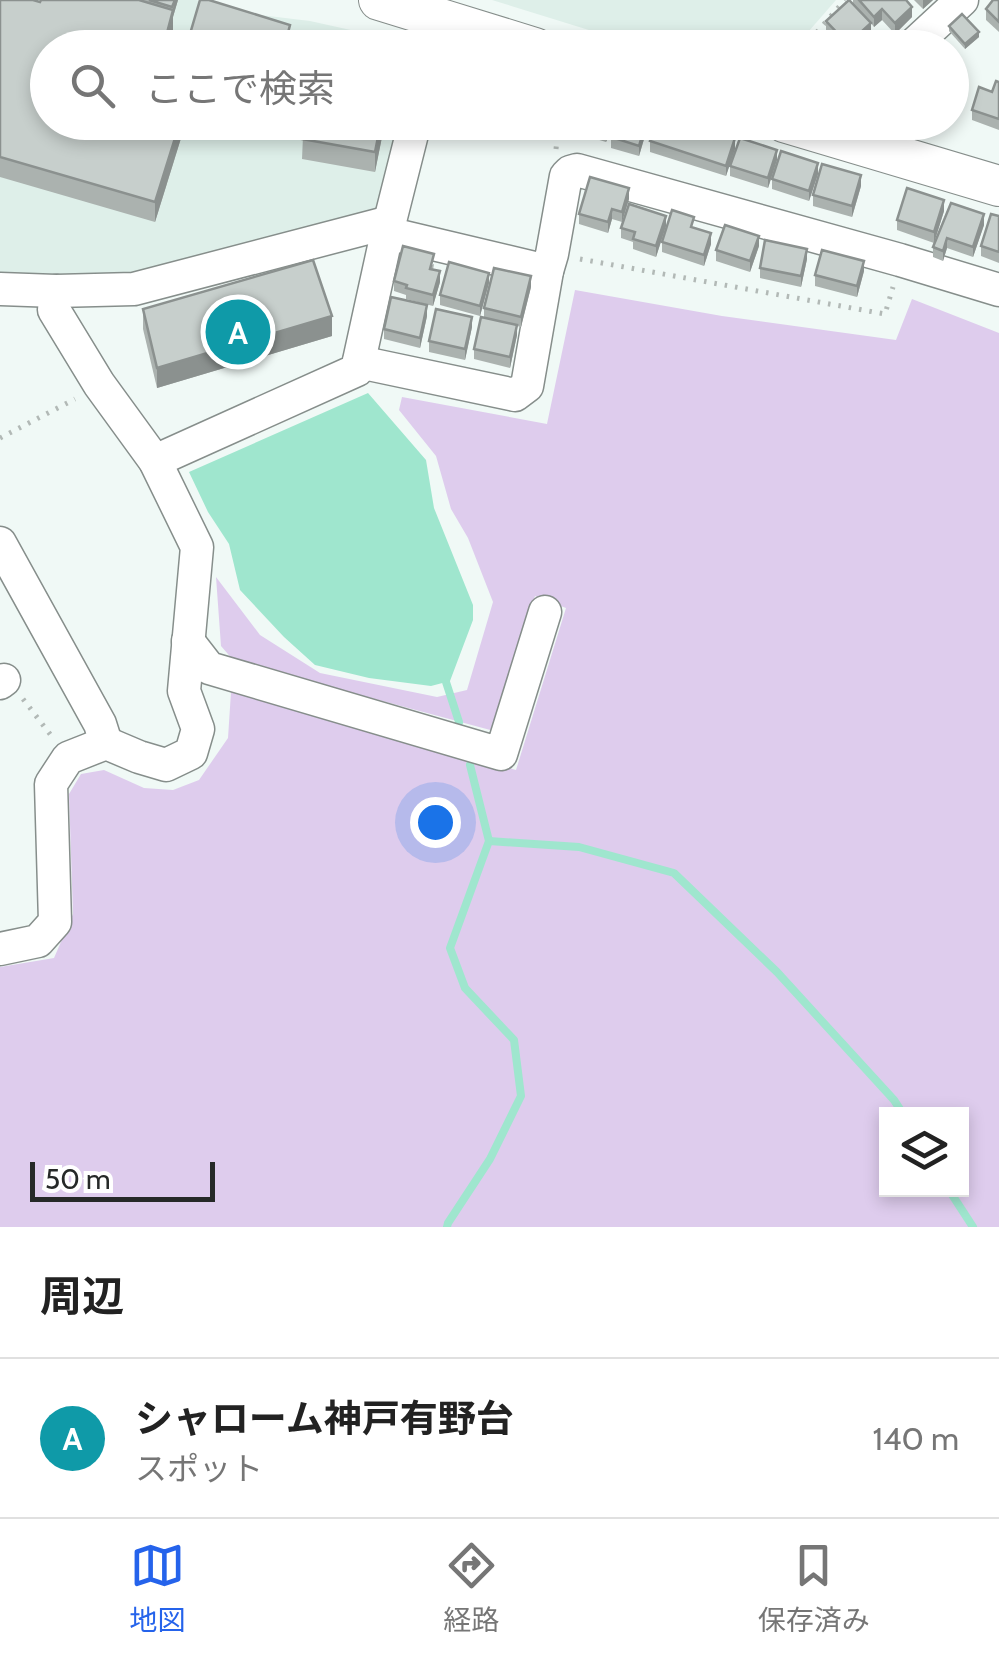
<!DOCTYPE html>
<html lang="ja">
<meta charset="utf-8">
<style>
body{margin:0;font-family:Cabin,"Noto Sans JP",sans-serif;background:#f2f2f2;color:#222}
.controls{position:absolute;right:30px;bottom:30px;display:grid;overflow:hidden;border-radius:0px;box-shadow:0 5px 15px #0003}
.controls button{width:90px;height:90px;display:grid;place-items:center;padding:0;border:0;border-bottom:2px solid #e0e0e0;background:#fff;color:#222;font:50px sans-serif}
.scale{position:absolute;left:30px;bottom:25px;width:185px;box-sizing:border-box;padding-left:10px;border:5px solid #262928;border-top:0;font-size:28px;line-height:35px;white-space:nowrap;color:#262928;-webkit-text-stroke:8px #fff;paint-order:stroke}
.you{position:absolute;left:435px;top:822px;width:35px;height:35px;margin:-25px;border:8px solid #fff;border-radius:50%;background:#1a73e8;box-shadow:0 0 0 15px #1a73e833}
.badge{display:grid;place-items:center;width:65px;height:65px;border-radius:50%;background:#2563eb;color:#fff;font-size:32px;font-weight:700}
.pin{position:absolute;translate:-50% -50%;border:5px solid #fff;box-shadow:0 2px 10px #0006}
.list{margin:0;padding:0;list-style:none}
h2{display:flex;justify-content:space-between;align-items:center;height:130px;margin:0;padding:0 40px;font-size:42px}
h2 small{font-size:32px;font-weight:400;color:#767676}
.list li{display:grid;grid-template-columns:65px 1fr auto;gap:30px;align-items:center;box-sizing:border-box;height:160px;padding:0 40px;border-top:2px solid #e0e0e0}
.list b{display:block;font-size:38px;white-space:nowrap}
.list p{margin:0;font-size:32px;white-space:nowrap;color:#767676}
.list em{font-size:32px;font-style:normal;color:#767676}
.icon{flex:none;width:55px;height:55px;fill:none;stroke:currentColor;stroke-width:2;stroke-linecap:round;stroke-linejoin:round}
.map{position:relative;flex:none;width:999px;height:1227px;overflow:hidden}
.search{position:absolute;background:#fff;box-shadow:0 5px 15px #0003;left:30px;right:30px;top:30px;height:110px;display:flex;align-items:center;gap:25px;box-sizing:border-box;padding:0 35px;border-radius:55px;color:#767676;font-size:38px}
.sheet{height:290px;background:#fff}
nav{display:flex;justify-content:space-around;align-items:center;box-sizing:border-box;height:140px;border-top:2px solid #e0e0e0;background:#fff;font-size:28px;color:#767676}
nav a{display:grid;justify-items:center;gap:5px}
nav .on{color:#2563eb}
.map>svg:first-child{display:block}
</style>
<div class="map">
<svg width="999" height="1227" viewBox="0 0 999 1227">
<rect width="100%" height="100%" fill="#f0f9f6"/>
<g fill="#deefe9">
<polygon points="0,0 196,0 244,13 310,21 414,44 413,48 48,48 48,122 399,123 384,202 372,215 128,278 0,274"/>
<polygon points="492,0 836,0 795,47 647,48"/>
</g>
<path fill="#decced" fill-rule="evenodd" d="M 575,290 L 722,316 L 896,340 L 912,299 L 999,333 L 999,1227 L 0,1227 L 0,967 L 54,958 L 73,914 L 69,794 L 81,774 L 104,770 L 144,788 L 173,790 L 199,780 L 228,738 L 231,692 L 516,770 L 566,608 L 535,596 L 494,731 L 234,661 L 221,646 L 216,577 L 260,635 L 320,673 L 437,697 L 467,690 L 493,602 L 468,538 L 451,509 L 436,456 L 399,410 L 402,397 L 547,424 ZM 886,1114 L 962,1114 L 962,1190 L 886,1190 Z"/>
<polygon fill="#9fe6ce" points="368,393 426,460 434,508 473,605 473,620 450,681 431,686 369,678 315,665 284,637 240,590 229,544 208,512 189,472"/>
<g fill="none" stroke-linecap="round" stroke-linejoin="round">
<g stroke="#9fe6ce" stroke-width="8">
<polyline points="446,682 459,722"/>
<polyline points="489,841 579,847 674,873 777,972 894,1100 903,1114"/>
<polyline points="949,1190 973,1227"/>
<polyline points="447,1227 448,1223 490,1159 521,1096 514,1040 465,988 450,948 489,841 470,765"/>
</g>
<defs>
<g id="minor">
<polyline points="910,48 962,0"/>
<polyline points="387,233 547,271"/>
<polyline points="0,289 56,291 134,289 390,222"/>
<polyline points="359,362 515,395 527,386 547,271 552,254 566,176 570,172 577,170 900,260 999,290"/>
<polyline points="155,461 357,370 387,233 415,122"/>
<polyline points="0,543 100,724 106,743"/>
<polyline points="188,641 209,668 501,754 545,612"/>
<polyline points="0,683 4,680"/>
<polyline points="0,949 38,941 55,922 51,784 68,758 106,743 139,757 166,765 191,753 198,729 184,691 197,547 155,461 99,384 54,310 56,291"/>
</g>
<g id="major">
<polyline points="379,0 535,48"/>
<polyline points="784,122 999,186"/>
</g>
</defs>
<use href="#minor" stroke="#868e8b" stroke-width="35"/>
<use href="#major" stroke="#868e8b" stroke-width="42"/>
<g stroke="#b2b9b6" stroke-width="5" stroke-dasharray="2.5 8" stroke-linecap="butt">
<polyline points="803,48 845,0"/>
<polyline points="556,149 559,122"/>
<polyline points="580,259 885,314 893,287"/>
<polyline points="0,438 75,399"/>
<polyline points="23,699 53,738"/>
</g>
<use href="#minor" stroke="#fff" stroke-width="32"/>
<use href="#major" stroke="#fff" stroke-width="40"/>
</g>
<g fill="#abb2af">
<polygon points="0,0 40,2 41,0 178,0 173,17 173,30 168,48 48,48 186,122 155,222 0,177"/>
<polygon points="853,0 906,0 912,17 895,34 882,20 874,27 871,23 871,34 856,48 841,48 826,32 826,21 853,4"/>
<polygon points="914,0 933,0 923,9"/>
<polygon points="999,0 999,32 986,20 986,9"/>
<polygon points="949,26 979,37 965,49 949,31"/>
<polygon points="190,34 290,40 288,48 190,48"/>
<polygon points="999,82 999,130 972,120 972,110 992,92"/>
<polygon points="291,122 385,122 375,172 302,159 303,136 299,135"/>
<polygon points="573,122 613,122 606,142 573,132"/>
<polygon points="649,122 639,156 611,148 611,137"/>
<polygon points="650,141 735,149 726,176 650,152"/>
<polygon points="777,160 768,188 730,176 730,166"/>
<polygon points="818,174 809,201 772,189 772,179"/>
<polygon points="861,186 852,217 813,206 813,195"/>
<polygon points="629,199 622,222 612,219 608,233 579,224 579,214"/>
<polygon points="951,203 984,225 973,257 947,248 943,261 933,257 933,247"/>
<polygon points="944,211 934,243 897,230 897,220"/>
<polygon points="999,216 999,263 981,256 981,246"/>
<polygon points="666,226 656,257 633,249 633,242 621,238 621,228"/>
<polygon points="694,228 711,244 704,266 662,252 662,242"/>
<polygon points="759,246 750,272 716,261 716,250"/>
<polygon points="807,259 801,287 760,278 760,268"/>
<polygon points="434,264 433,270 440,282 433,306 406,299 406,295 394,291 394,281"/>
<polygon points="864,271 857,297 815,286 815,275"/>
<polygon points="489,283 480,316 440,305 440,295"/>
<polygon points="531,287 521,327 517,326 517,335 510,368 474,359 474,349 484,317 484,308"/>
<polygon points="143,309 332,336 157,388 143,329"/>
<polygon points="427,316 420,348 384,339 384,329"/>
<polygon points="472,327 465,360 429,352 429,341"/>
</g>
<g fill="#8b918f">
<polygon points="175,0 178,0 173,17 173,30 168,48 163,48"/>
<polygon points="923,0 933,0 923,9"/>
<polygon points="912,7 912,17 895,34 895,23"/>
<polygon points="882,9 882,20 874,27 874,17"/>
<polygon points="871,23 871,34 856,48 848,48 848,44"/>
<polygon points="290,25 290,40 288,48 284,48"/>
<polygon points="979,32 979,37 965,49 965,44"/>
<polygon points="180,122 186,122 155,222 155,202"/>
<polygon points="381,122 385,122 375,172 375,152"/>
<polygon points="609,122 613,122 606,142 606,132"/>
<polygon points="646,122 649,122 639,156 639,146"/>
<polygon points="735,138 735,149 726,176 726,166"/>
<polygon points="777,150 777,160 768,188 768,178"/>
<polygon points="818,163 818,174 809,201 809,191"/>
<polygon points="861,175 861,186 852,217 852,206"/>
<polygon points="629,188 629,199 622,222 622,212"/>
<polygon points="944,200 944,211 934,243 934,232"/>
<polygon points="612,209 612,219 608,233 608,222"/>
<polygon points="984,214 984,225 973,257 973,247"/>
<polygon points="666,216 666,226 656,257 656,246"/>
<polygon points="711,233 711,244 704,266 704,255"/>
<polygon points="759,236 759,246 750,272 750,261"/>
<polygon points="947,238 947,248 943,261 943,251"/>
<polygon points="807,249 807,259 801,287 801,276"/>
<polygon points="864,261 864,271 857,297 857,286"/>
<polygon points="440,271 440,282 433,306 433,295"/>
<polygon points="489,273 489,283 480,316 480,306"/>
<polygon points="531,276 531,287 521,327 521,317"/>
<polygon points="427,305 427,316 420,348 420,338"/>
<polygon points="332,316 332,336 157,388 157,368"/>
<polygon points="472,317 472,327 465,360 465,349"/>
<polygon points="517,325 517,335 510,368 510,357"/>
</g>
<g fill="#c7cfcc" stroke="#8b918f" stroke-width="2.5">
<polygon points="0,0 33,0 40,2 41,0 139,0 173,10 163,48 48,48 48,122 180,122 155,202 0,157"/>
<polygon points="149,0 175,0 172,7"/>
<polygon points="200,0 209,0 290,25 284,48 234,48 190,34"/>
<polygon points="849,0 871,23 848,44 826,21"/>
<polygon points="859,0 906,0 912,7 895,23 882,9 874,17"/>
<polygon points="993,0 999,0 999,22 986,9"/>
<polygon points="962,14 979,32 965,44 949,26"/>
<polygon points="355,42 375,48 354,48"/>
<polygon points="313,43 338,48 311,48"/>
<polygon points="996,81 999,82 999,119 972,110 979,87 992,92"/>
<polygon points="305,122 381,122 375,152 302,139"/>
<polygon points="577,122 609,122 606,132"/>
<polygon points="616,122 646,122 639,146 611,137"/>
<polygon points="656,122 686,122 735,138 726,166 650,141"/>
<polygon points="740,138 777,150 768,178 730,166"/>
<polygon points="781,151 818,163 809,191 772,179"/>
<polygon points="822,164 861,175 852,206 813,195"/>
<polygon points="590,177 629,188 622,212 612,209 608,222 579,214"/>
<polygon points="907,188 944,200 934,232 897,220"/>
<polygon points="951,203 984,214 973,247 947,238 943,251 933,247"/>
<polygon points="629,204 666,216 656,246 633,239 635,232 621,228"/>
<polygon points="672,210 694,217 691,227 711,233 704,255 662,242"/>
<polygon points="991,214 999,216 999,252 981,246"/>
<polygon points="725,225 759,236 750,261 716,250"/>
<polygon points="765,240 807,249 801,276 760,268"/>
<polygon points="403,246 434,254 430,269 440,271 433,295 406,288 407,285 394,281"/>
<polygon points="822,250 864,261 857,286 815,275"/>
<polygon points="313,260 332,316 157,368 143,309"/>
<polygon points="449,262 489,273 480,306 440,295"/>
<polygon points="494,268 531,276 521,317 484,308"/>
<polygon points="391,297 427,305 420,338 384,329"/>
<polygon points="436,309 472,317 465,349 429,341"/>
<polygon points="481,317 517,325 510,357 474,349"/>
</g>
</svg>
<div class="controls">
<button><svg class="icon" aria-label="layers" viewBox="0 0 24 24"><path d="M12 4l9 5-9 5-9-5zM3 14l9 5 9-5"/></svg></button>
</div>
<div class="scale">50 m</div>
<div class="you"></div>
<div class="pin badge" style="left:238px;top:332px;background:#0f9aa8">A</div>
<div class="search"><svg class="icon" aria-label="search" viewBox="0 0 24 24"><circle cx="10" cy="10" r="6"/><path d="M15 15l6 6"/></svg>ここで検索</div>
</div>
<section class="sheet">
<h2>周辺<small></small></h2>
<ul class="list">
<li><span class="badge" style="background:#0f9aa8">A</span><div><b>シャローム神戸有野台</b><p>スポット</p></div><em>140 m</em></li>
</ul>
</section>
<nav>
<a class="on"><svg class="icon" aria-label="map" viewBox="0 0 24 24"><path d="M3 6l6-2 6 2 6-2v14l-6 2-6-2-6 2zM9 4v14M15 6v14"/></svg>地図</a>
<a><svg class="icon" aria-label="directions" viewBox="0 0 24 24"><path d="M12 3l9 9-9 9-9-9zM9 14v-3h6M13 9l2 2-2 2"/></svg>経路</a>
<a><svg class="icon" aria-label="saved" viewBox="0 0 24 24"><path d="M7 4h10v16l-5-4-5 4z"/></svg>保存済み</a>
</nav>
